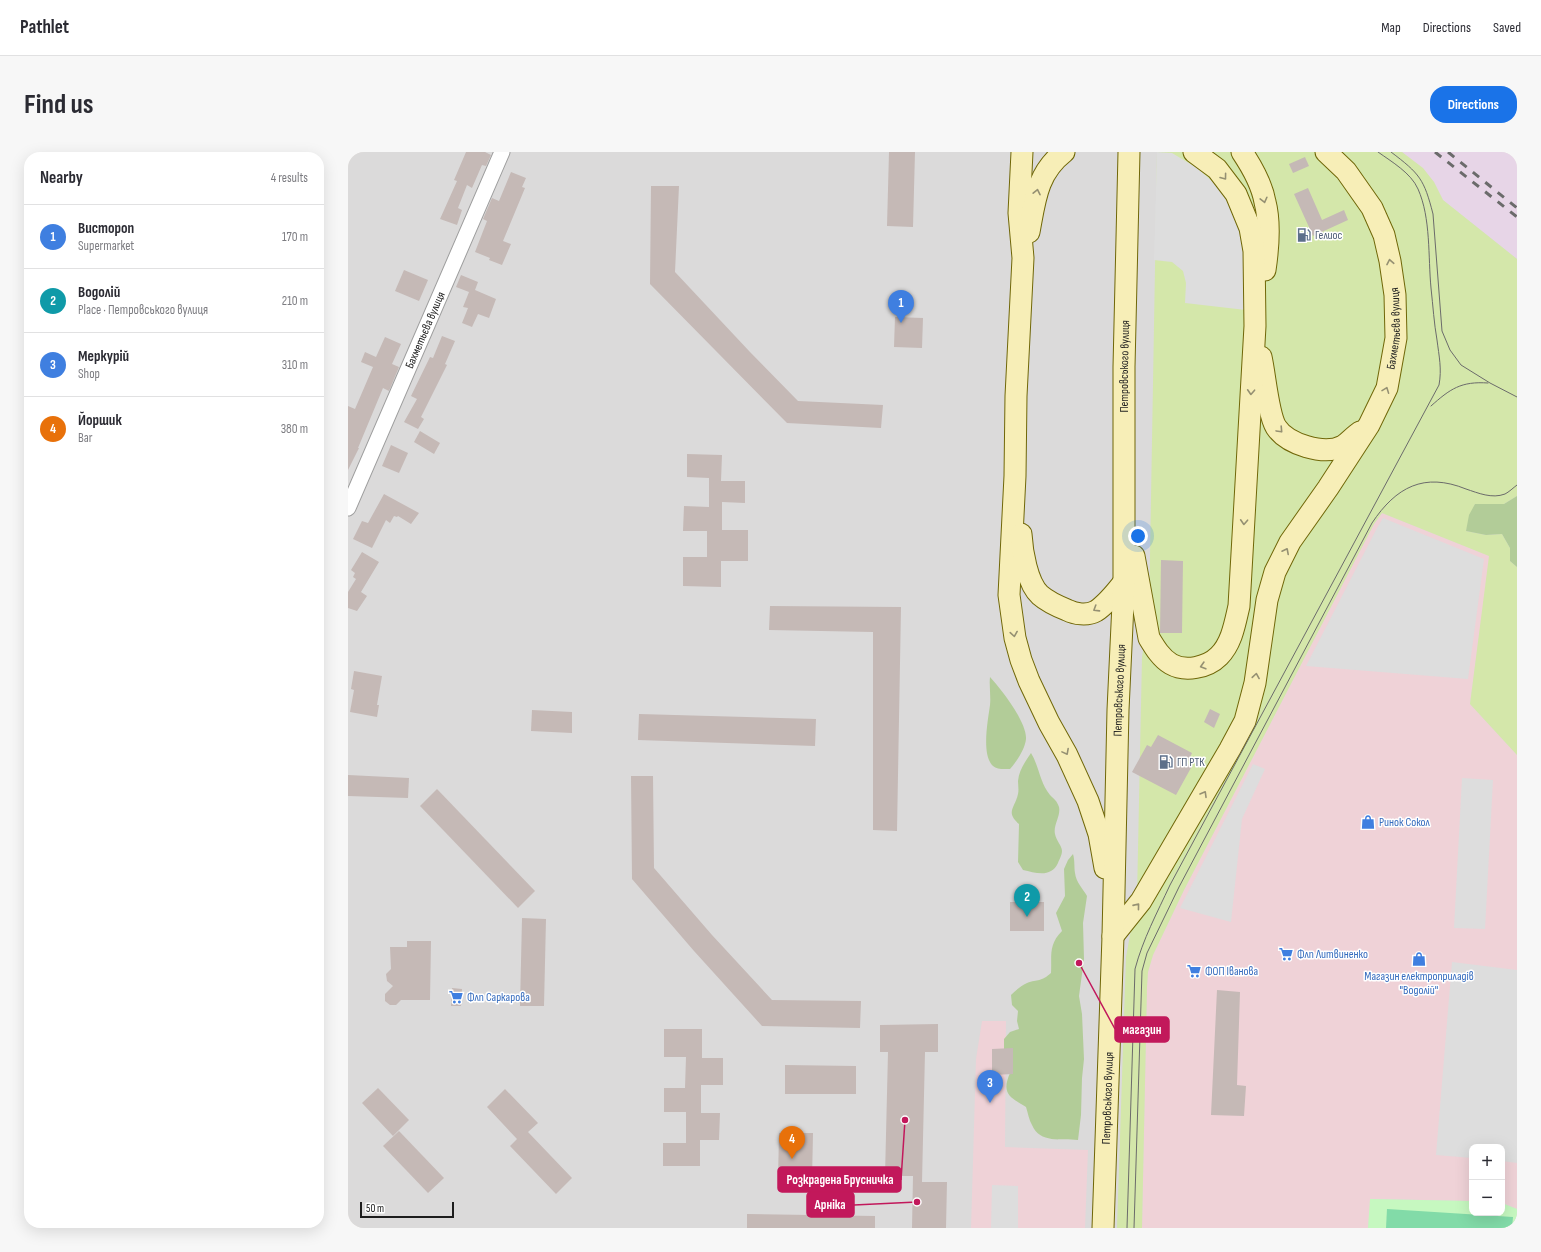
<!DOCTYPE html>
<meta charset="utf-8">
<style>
body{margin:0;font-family:"Sofia Sans Condensed",sans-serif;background:#f7f7f7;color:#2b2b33}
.controls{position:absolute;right:12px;bottom:12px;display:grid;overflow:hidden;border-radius:8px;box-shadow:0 4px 16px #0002}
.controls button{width:36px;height:36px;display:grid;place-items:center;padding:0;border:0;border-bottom:1px solid #e1e1e2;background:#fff;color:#2b2b33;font:20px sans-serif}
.scale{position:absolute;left:12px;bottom:10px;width:94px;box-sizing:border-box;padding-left:4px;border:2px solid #1d1d1d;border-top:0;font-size:11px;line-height:14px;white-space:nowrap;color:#1d1d1d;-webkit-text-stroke:3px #fff;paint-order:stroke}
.you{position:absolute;left:790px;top:384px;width:14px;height:14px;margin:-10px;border:3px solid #fff;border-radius:50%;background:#1a73e8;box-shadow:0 0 0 6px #1a73e833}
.badge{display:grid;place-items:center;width:26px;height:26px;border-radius:50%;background:#1a73e8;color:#fff;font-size:13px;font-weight:700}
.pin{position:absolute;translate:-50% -33px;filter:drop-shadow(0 1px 2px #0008)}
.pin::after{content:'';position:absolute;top:21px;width:14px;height:12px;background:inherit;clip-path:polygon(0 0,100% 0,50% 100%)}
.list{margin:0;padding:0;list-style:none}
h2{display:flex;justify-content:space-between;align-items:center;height:52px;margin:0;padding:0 16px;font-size:17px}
h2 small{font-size:13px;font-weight:400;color:#7c7c81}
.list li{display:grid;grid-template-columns:26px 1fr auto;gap:12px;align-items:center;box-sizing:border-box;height:64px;padding:0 16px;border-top:1px solid #e1e1e2}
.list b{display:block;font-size:15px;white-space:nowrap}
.list p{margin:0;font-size:13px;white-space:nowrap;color:#7c7c81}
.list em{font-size:13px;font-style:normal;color:#7c7c81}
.map{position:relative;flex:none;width:1169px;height:1076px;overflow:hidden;border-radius:16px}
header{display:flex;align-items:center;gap:24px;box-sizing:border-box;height:56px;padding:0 20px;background:#fff;border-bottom:1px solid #e1e1e2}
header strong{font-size:19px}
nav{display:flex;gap:22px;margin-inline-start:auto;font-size:14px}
.intro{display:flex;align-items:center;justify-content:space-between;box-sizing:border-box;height:96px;padding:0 24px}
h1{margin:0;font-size:28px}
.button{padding:10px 18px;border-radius:16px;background:#1a73e8;color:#fff;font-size:14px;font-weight:700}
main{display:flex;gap:24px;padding:0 24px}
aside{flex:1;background:#fff;border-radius:16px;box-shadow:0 4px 16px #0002}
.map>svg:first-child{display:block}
</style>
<header>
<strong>Pathlet</strong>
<nav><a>Map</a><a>Directions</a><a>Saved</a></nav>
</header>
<div class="intro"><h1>Find us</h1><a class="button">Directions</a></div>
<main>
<aside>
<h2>Nearby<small>4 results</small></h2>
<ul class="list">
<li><span class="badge" style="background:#3f7fe0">1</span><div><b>Вистороп</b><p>Supermarket</p></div><em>170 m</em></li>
<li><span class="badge" style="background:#0f9aa8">2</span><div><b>Водолій</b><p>Place · Петровського вулиця</p></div><em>210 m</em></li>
<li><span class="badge" style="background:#3f7fe0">3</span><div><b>Меркурій</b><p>Shop</p></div><em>310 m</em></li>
<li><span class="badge" style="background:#e8710a">4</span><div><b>Йоршик</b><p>Bar</p></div><em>380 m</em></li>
</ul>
</aside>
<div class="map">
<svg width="1169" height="1076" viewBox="0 0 1169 1076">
<rect width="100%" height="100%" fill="#eee8e3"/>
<path fill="#dbdada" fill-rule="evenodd" d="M 0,0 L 1060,0 L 1169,93 L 1169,1076 L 0,1076 ZM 1124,995 L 1154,995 L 1154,1061 L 1124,1061 Z"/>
<g fill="#efd2d7">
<polygon points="1034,361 1142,404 1122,552 1169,603 1169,1057 1154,1051 1154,995 1124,995 1124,1049 1023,1047 1020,1076 794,1076 799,835 800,820 805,803 836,738 1026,372"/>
<polygon points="634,869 658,869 657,995 740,998 737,1076 623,1076 628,907"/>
</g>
<polygon fill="#e7d5e7" points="1054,0 1169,0 1169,107 1095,48 1086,30"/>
<polygon fill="#d4e7aa" points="809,0 1054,0 1075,16 1086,30 1095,48 1169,107 1169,344 1156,352 1127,352 1118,379 1138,383 1154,382 1162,396 1162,409 1169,415 1169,603 1122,552 1141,404 1034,361 1026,372 836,738 805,803 800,820 799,835 794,1076 769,1076 778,805 789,745 794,505 801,462"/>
<g fill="#b2cc98">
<polygon points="1169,344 1169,415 1162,409 1162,396 1154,382 1138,383 1118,379 1121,363 1127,352 1156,352"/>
<path d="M 642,525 C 653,537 679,570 678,587 C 677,597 669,609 662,617 C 657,617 649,618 645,614 C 633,603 640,568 642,553 C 643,544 641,534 642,525 Z"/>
<path d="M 683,601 C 691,614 692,631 702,643 C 706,647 709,649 711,655 C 713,664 705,673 707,682 C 708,688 714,694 714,699 C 714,703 711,708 710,711 C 703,726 688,721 675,718 L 670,710 L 671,672 C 657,660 667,656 670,642 C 671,638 670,633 670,629 C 671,618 677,610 683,601 Z"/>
<path d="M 725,702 C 727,709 726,715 727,721 C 728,730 735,737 739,744 L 735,771 L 736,807 L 731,844 L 734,862 L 736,907 L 734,926 L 733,963 L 730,988 C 713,986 692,992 684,973 C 681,968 680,961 678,955 C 662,945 653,942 662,921 L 656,905 L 656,887 L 662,880 L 671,877 L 669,869 L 670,859 L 664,853 L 663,843 C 668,838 673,834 679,831 C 690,827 693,830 703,821 C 704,804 700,793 714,779 L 708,761 L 717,744 L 716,717 L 720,708 Z"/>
</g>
<polygon fill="#c6f8c0" points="1022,1047 1124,1049 1124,1061 1154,1061 1154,1051 1169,1057 1169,1076 1020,1076"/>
<polygon fill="#82dba8" points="1039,1057 1165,1065 1164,1076 1038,1076"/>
<g fill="#ddd">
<polygon points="809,0 824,1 849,16 866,31 883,52 896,90 898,158 837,151 838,131 835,119 824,110 806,108"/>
<polygon points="1035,366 1136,407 1120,527 958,514 1029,376"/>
<polygon points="905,612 917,617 894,667 883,770 832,756"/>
<polygon points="1114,626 1145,628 1137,777 1106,776"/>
<polygon points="1104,810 1169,818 1169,1011 1154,1009 1154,995 1124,995 1124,1006 1088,1003"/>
<polygon points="644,1033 670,1034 670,1076 643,1076"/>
</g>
<g fill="#c5b9b6">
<polygon points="118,0 137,0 143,3 138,14 134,13 124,36 119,33 110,56 114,58 109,73 92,67 109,29 106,28"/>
<polygon points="541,0 567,0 565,75 539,74"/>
<polygon points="957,5 961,14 945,21 941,12"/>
<polygon points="163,20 178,26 174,35 177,36 155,89 163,92 154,113 141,108 142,106 127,100 139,69 135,67 144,46 151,49"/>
<polygon points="303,34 331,34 327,120 402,200 450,249 535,253 533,276 439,271 302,132"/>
<polygon points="960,36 974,68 996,58 1000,68 965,84 946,42"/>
<polygon points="56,118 80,128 71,149 47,139"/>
<polygon points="113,123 130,130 127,138 148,147 141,166 130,162 124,175 114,171 120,156 115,155 121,140 108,135"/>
<polygon points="547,165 575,166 574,196 546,195"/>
<polygon points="94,184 107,189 97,212 99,213 73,265 76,267 70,277 56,270 69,247 63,244 82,205 85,206"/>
<polygon points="37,185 53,192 44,212 51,215 41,239 35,236 10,296 11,296 0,318 0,254 7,257 25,215 13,210 17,200 28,205"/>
<polygon points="72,279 92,291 86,302 66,290"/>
<polygon points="43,293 60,301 51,321 34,314"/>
<polygon points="339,302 374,303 373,329 397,329 397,351 374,350 374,378 400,378 400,409 373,409 373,435 335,434 335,405 359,405 359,379 335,379 336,354 361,355 361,326 339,325"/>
<polygon points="36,342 71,361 63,372 50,364 49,365 46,364 42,371 38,368 24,396 5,387 14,369 20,371"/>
<polygon points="14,400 31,410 13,440 19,444 9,459 0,456 0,440 8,427 5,425 7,421 3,418"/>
<polygon points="813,408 835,409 834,481 812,481"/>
<polygon points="422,454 553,455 549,679 525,678 525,480 421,478"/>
<polygon points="6,519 34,524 29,553 31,553 29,565 2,560 6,538 3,537"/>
<polygon points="862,557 872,562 866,576 856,570"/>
<polygon points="184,558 224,560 224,581 183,579"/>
<polygon points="291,562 468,567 467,594 290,588"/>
<polygon points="810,583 844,601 839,612 844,614 828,643 784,620 799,593 803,595"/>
<polygon points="0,623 61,626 60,646 0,644"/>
<polygon points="283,624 305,624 306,716 364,783 424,848 513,849 512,876 414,874 346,799 284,727"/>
<polygon points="89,637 187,739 170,756 72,654"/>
<rect x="662" y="750" width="34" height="29"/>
<polygon points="174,766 198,767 196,854 172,854"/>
<polygon points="59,789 83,789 82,848 53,848 48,853 42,853 37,849 37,842 45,834 39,829 38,822 43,817 42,795 59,795"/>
<polygon points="104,836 114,837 113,854 103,854"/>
<polygon points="869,838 892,840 889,933 898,934 896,964 863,963"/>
<polygon points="590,872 590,900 577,900 574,1030 599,1030 598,1076 564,1076 565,1024 537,1024 540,900 532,900 532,873"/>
<polygon points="316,877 354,877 354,906 375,906 375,933 353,933 353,961 372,961 371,988 352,988 352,1014 315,1014 315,991 338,991 338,960 316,960 316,936 337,936 338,905 316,905"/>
<polygon points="665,896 665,922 644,923 644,897"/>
<polygon points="437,913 508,914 508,942 437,942"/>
<polygon points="30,936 61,968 45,984 14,951"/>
<polygon points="157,937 190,971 180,980 224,1026 208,1042 162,994 169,987 139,955"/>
<polygon points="51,979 96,1026 80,1041 35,994"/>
<polygon points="431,981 465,981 464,1028 430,1028"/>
<polygon points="399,1062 527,1064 527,1076 399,1076"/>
</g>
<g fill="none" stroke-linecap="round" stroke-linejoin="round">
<defs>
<g id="minor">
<path id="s1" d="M 0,356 L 154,0"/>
</g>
<g id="secondary">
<polyline points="674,0 671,61 675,106 668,244 667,324 661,443 667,486 673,508 681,529 701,571 719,603 740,649 751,682 757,716"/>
<path d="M 894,0 C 904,15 914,33 917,50 C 922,69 920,98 917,118"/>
<path d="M 681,80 C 687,48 689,21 716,0"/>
<path d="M 913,205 C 917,222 920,262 928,275 C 939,292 976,304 995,294 C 1001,290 1006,284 1012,280"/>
<path d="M 673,382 C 674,399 679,431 692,443 C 700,450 709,454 719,458 C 727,462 739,464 748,459 C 759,452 768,440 776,430"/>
<path d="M 786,404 L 801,486 C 807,496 813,506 823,512 C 837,520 859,516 871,504 C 884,491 887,471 891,454 L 907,174 L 906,99 L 902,76 L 888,42 L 869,17 L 846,0"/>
<path id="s2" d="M 765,784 L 793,749 L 882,597 L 897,569 L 907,531 L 919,448 L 927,420 L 942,390 L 980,336 L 1021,273 L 1039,236 L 1048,186 L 1047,143 L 1042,109 L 1036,83 L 1024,56 L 998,19 L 978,0"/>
<path id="s3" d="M 755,1076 L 765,784 L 770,558 L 776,430 L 776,215 L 781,0"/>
</g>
</defs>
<use href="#minor" stroke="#9e9e9e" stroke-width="17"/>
<use href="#secondary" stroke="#706708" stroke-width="23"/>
<use href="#minor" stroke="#fff" stroke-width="15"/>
<use href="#secondary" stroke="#f7eeb7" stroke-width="21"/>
<g stroke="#6b6b6b" stroke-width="1">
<path d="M 1043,0 C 1072,22 1076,27 1085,62 L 1094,179 L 1102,198 L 1113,213 L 1142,231 L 1169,245"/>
<path d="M 1083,254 C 1102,237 1113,229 1140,231"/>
<path d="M 779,1076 L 787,817 C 795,787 809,761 822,733 L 1091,233 C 1094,217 1091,204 1089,188 C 1086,171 1085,154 1083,136 C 1080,105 1083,66 1070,37 C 1063,21 1044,10 1030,0"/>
<path d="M 786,1076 L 794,819 L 799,801 L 831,735 L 1024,371 C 1048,335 1076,320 1118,337 C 1130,341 1144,347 1157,342 C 1161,340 1165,336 1169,333"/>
</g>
<g stroke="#6b6b6b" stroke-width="3" stroke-dasharray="8 8" stroke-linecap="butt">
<polyline points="1087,0 1169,65"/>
<polyline points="1100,0 1169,56"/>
</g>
</g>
<defs><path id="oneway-chevron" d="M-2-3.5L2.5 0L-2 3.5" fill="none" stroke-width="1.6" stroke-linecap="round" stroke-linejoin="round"/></defs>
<g stroke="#959072">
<use href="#oneway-chevron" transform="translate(876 25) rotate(53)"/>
<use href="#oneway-chevron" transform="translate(689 40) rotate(-78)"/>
<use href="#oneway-chevron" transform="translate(916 48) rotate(76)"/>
<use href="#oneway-chevron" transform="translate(1042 110) rotate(-101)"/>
<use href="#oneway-chevron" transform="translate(1038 238) rotate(-69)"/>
<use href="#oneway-chevron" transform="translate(903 240) rotate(93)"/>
<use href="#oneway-chevron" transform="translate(932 278) rotate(47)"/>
<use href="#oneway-chevron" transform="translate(896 370) rotate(93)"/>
<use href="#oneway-chevron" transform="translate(938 399) rotate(-63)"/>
<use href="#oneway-chevron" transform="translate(748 457) rotate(148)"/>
<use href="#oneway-chevron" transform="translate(666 482) rotate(81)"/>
<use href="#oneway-chevron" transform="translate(855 514) rotate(164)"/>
<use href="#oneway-chevron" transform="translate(908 524) rotate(-81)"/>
<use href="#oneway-chevron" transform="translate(718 600) rotate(62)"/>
<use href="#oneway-chevron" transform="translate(856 642) rotate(-60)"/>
<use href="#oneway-chevron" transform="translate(789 754) rotate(-51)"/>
</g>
<defs>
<symbol id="fuel-bare" viewBox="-9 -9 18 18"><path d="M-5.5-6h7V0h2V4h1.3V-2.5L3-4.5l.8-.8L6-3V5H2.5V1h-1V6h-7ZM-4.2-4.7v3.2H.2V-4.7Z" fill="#5c6f8a" stroke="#fff" stroke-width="2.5" paint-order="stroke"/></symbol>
<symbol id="shop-bare" viewBox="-9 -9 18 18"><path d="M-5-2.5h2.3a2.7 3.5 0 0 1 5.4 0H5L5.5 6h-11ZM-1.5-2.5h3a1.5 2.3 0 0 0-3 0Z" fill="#3f7fe0" stroke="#fff" stroke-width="2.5" paint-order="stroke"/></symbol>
<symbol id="supermarket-bare" viewBox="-9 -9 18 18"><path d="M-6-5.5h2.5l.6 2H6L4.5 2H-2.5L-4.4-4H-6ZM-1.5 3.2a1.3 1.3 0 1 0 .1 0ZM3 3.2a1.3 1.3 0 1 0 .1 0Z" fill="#3f7fe0" stroke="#fff" stroke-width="2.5" paint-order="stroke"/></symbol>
</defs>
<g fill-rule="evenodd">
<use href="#fuel-bare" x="946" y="73" width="20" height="20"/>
<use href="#fuel-bare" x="808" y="600" width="20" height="20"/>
<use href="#shop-bare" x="1010" y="660" width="20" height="20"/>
<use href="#supermarket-bare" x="928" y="792" width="20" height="20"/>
<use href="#shop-bare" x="1061" y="797" width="20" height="20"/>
<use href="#supermarket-bare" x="836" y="809" width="20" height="20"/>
<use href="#supermarket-bare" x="98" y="835" width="20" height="20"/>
</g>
<g text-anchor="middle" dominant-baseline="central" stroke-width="3" stroke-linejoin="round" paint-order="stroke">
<g font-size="12" fill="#4e5e75" stroke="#fff" text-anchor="start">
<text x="967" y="83">Гелиос</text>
<text x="829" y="610">ГП РТК</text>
</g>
<g font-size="12" fill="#1d1d1d" stroke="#fff">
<text stroke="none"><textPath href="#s2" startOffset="681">Бахметьєва вулиця</textPath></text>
<text stroke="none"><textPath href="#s1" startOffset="194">Бахметьєва вулиця</textPath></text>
<text stroke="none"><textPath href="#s3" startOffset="862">Петровського вулиця</textPath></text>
<text stroke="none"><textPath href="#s3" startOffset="538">Петровського вулиця</textPath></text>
<text stroke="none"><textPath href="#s3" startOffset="130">Петровського вулиця</textPath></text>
</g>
<g font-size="12" fill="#366cbe" stroke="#fff" text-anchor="start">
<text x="1031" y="670">Ринок Сокол</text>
<text x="949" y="802">Флп Литвиненко</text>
<text x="857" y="819">ФОП Іванова</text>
<text x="1071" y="824" text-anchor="middle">Магазин електроприладів<tspan x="1071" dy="14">"Водолій"</tspan></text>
<text x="119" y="845">Флп Саркарова</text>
</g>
</g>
<path fill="none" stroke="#c2185b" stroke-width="1.5" d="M731 811L767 877M557 968L553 1028M569 1050L506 1053"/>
<g fill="#c2185b" stroke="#fff" stroke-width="1.5">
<circle cx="731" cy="811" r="4"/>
<circle cx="557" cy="968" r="4"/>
<circle cx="569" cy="1050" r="4"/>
</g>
<g fill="#c2185b" stroke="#c2185b" stroke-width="1.5">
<rect x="767" y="865" width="54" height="25" rx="4"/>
<rect x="430" y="1015" width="123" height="25" rx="4"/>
<rect x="459" y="1040" width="47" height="25" rx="4"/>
</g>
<g font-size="13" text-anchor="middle" font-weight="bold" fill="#fff">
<text x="794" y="882">магазин</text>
<text x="492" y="1032">Розкрадена Брусничка</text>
<text x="482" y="1057">Арніка</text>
</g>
</svg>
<div class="controls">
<button>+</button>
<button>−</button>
</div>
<div class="scale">50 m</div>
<div class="you"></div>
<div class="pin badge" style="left:553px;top:171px;background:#3f7fe0">1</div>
<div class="pin badge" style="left:679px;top:765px;background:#0f9aa8">2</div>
<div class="pin badge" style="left:642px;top:951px;background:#3f7fe0">3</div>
<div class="pin badge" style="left:444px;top:1007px;background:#e8710a">4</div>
</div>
</main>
